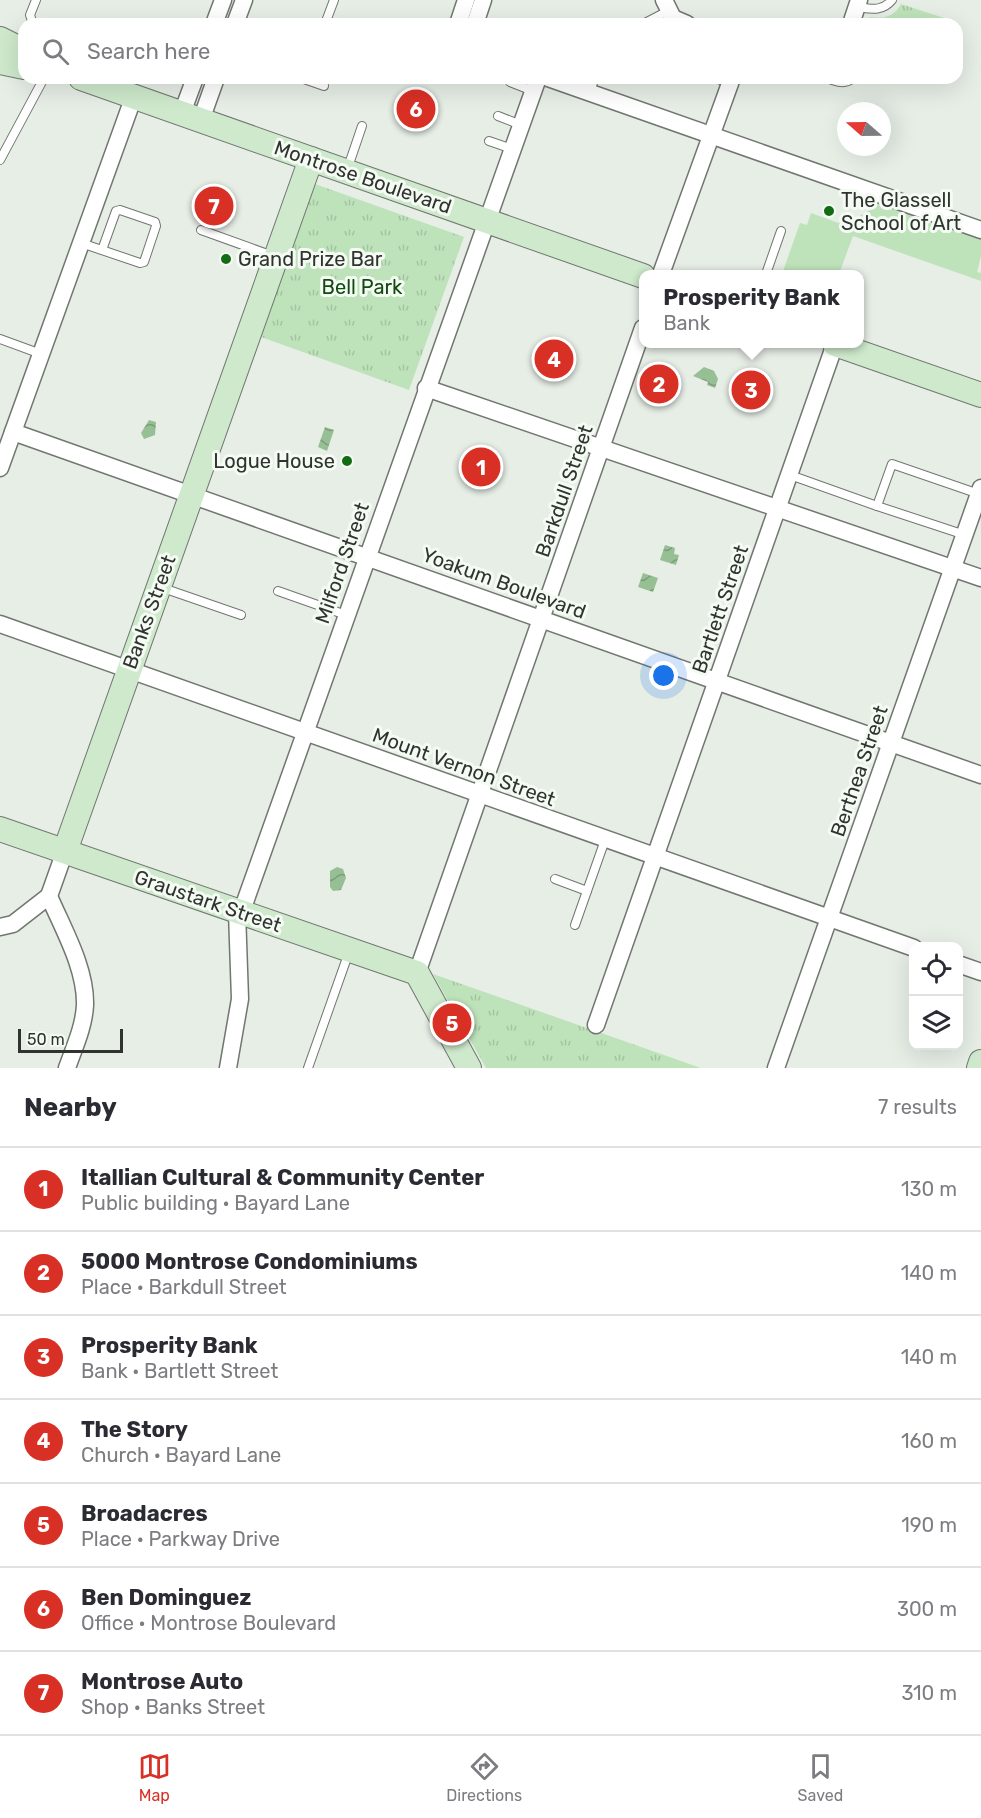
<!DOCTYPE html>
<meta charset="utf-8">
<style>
body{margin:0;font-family:Rubik,sans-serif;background:#f2f2f3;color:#2b2b33}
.controls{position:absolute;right:18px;bottom:18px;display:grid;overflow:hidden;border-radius:12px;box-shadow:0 6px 24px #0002}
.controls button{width:54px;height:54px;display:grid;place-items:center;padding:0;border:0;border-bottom:2px solid #e1e1e2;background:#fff;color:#2b2b33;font:30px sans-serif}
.compass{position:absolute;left:837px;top:102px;width:54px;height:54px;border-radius:50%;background:#fff;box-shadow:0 6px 24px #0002;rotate:290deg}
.scale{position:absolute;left:18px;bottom:15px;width:105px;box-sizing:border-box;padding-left:6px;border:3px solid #303330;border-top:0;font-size:16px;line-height:21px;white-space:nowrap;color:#303330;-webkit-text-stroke:4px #f4fbf3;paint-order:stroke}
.you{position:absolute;left:664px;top:676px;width:21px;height:21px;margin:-15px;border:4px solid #fff;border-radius:50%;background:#1a73e8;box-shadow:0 0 0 9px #1a73e833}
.badge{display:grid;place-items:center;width:39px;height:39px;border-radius:50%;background:#d93025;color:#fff;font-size:20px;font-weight:700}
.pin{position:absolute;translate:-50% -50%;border:3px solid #fff;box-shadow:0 2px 6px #0006}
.popup{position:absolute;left:639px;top:270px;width:225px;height:78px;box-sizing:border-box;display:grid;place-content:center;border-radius:12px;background:#fff;filter:drop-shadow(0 2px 4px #0005);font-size:20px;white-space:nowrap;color:#7c7c81}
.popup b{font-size:22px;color:#2b2b33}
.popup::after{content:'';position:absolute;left:50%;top:100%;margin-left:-12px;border:12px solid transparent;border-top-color:#fff}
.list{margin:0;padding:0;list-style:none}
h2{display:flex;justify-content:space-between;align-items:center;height:78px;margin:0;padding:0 24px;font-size:26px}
h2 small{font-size:20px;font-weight:400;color:#7c7c81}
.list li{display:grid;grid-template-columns:39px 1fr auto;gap:18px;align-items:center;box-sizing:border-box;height:84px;padding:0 24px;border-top:2px solid #e1e1e2}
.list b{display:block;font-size:22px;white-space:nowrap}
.list p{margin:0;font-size:20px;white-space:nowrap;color:#7c7c81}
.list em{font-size:20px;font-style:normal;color:#7c7c81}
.icon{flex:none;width:33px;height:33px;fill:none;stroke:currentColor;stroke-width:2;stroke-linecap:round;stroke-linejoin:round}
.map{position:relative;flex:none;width:981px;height:1068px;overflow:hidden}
.search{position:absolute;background:#fff;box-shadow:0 6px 24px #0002;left:18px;right:18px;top:18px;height:66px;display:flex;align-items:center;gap:15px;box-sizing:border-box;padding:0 21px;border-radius:18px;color:#7c7c81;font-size:22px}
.sheet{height:666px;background:#fff}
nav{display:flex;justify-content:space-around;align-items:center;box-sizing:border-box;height:84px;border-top:2px solid #e1e1e2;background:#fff;font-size:16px;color:#7c7c81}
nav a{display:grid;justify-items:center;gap:3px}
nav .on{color:#d93025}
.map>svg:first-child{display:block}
</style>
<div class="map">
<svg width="981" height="1068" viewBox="0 0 981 1068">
<defs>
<pattern id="park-tufts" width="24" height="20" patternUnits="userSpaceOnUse" patternTransform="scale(1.5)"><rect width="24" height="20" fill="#bee3ba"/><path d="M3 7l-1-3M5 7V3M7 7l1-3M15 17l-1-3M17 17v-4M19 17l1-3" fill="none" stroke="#a4c3a0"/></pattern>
<pattern id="water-waves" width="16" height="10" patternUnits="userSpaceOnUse" patternTransform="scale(1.5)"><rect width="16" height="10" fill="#97bf94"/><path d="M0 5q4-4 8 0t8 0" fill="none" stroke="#7c9c79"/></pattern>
</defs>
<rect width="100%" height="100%" fill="#e6eee6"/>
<polygon fill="#bee3ba" points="879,201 981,237 981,256 977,272 981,273 981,281 853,236 839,274 782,274 800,223 807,225 811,213 844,225 877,206"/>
<g fill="url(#park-tufts)">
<path d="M 901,4 L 944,18 L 941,24 L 867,24 L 870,17 C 884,19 894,17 901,4 Z"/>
<polygon points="315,184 464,237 409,390 261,337"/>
<polygon points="433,974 701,1068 486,1068"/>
</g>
<g fill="url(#water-waves)">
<polygon points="704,367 714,371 718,379 715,388 707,385 708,382 693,376"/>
<polygon points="149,420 156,422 155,435 144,439 141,433"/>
<polygon points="325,427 334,430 327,451 318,447"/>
<polygon points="665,545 675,548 674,554 679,555 676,565 660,560"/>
<polygon points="643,573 658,578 653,592 638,587"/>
<polygon points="337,867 343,869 346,878 341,890 333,891 330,887 330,871"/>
</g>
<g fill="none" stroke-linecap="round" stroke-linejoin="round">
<defs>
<g id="lane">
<path d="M 857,7 C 871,9 882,12 892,0"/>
<polyline points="33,24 30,15 36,0"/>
<polyline points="325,24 334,0"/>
<polyline points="643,24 668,11"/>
<polyline points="301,78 324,86"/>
<polyline points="715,78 730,83"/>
<path d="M 827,78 C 837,82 845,85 853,78"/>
<polyline points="510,82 533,91"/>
<polyline points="589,93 595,78"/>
<polyline points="498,116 521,125"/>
<polyline points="489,141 512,149"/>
<polyline points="0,160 44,78"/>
<polyline points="347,170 362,126"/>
<polyline points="201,230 273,256"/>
<polyline points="81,243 140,263 144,262 156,226 155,222 120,210 116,211 102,250"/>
<polyline points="766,274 781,231"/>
<polyline points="0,339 41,354"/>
<polyline points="790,475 877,506"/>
<polyline points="965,535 877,506 892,464 979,494"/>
<polyline points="160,587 241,615"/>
<polyline points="278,591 346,615"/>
<polyline points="555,879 587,891"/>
<polyline points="575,925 605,840"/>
<polyline points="308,1068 349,952"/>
</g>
<g id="street">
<polyline points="664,0 673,18 687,24"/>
<polyline points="214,24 223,0"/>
<polyline points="235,24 244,0"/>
<polyline points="458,24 466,0"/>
<polyline points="475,24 483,0"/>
<polyline points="851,24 859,0"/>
<polyline points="548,78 981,230"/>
<polyline points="182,113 195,78"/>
<polyline points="201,120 216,78"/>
<polyline points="661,274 732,78"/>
<polyline points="426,388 981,578"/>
<polyline points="13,432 981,775"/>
<polyline points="0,468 134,96"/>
<polyline points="0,624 914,948"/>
<path d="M 65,851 L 49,896 C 63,929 86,968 85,1005 C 84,1027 74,1048 67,1068"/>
<polyline points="0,927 13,924 49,896"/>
<polyline points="958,964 981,972"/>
<polyline points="417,973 643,328"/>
<polyline points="596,1025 835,344"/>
<polyline points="228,1068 240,999 237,912 245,902 538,78"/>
<polyline points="776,1068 981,488"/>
</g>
<g id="secondary">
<polyline points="0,39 24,51"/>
<polyline points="0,62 24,67"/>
<polyline points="81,78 643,276"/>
<polyline points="835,344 981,395"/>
<polyline points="0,829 417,973 469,1068"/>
<polyline points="65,851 311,159"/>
<polyline points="979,1068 981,1062"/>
</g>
</defs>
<use href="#lane" stroke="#717770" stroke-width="10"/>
<use href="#street" stroke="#717770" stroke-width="19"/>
<use href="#secondary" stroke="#717770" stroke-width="26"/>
<use href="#lane" stroke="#fff" stroke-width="8"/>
<use href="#street" stroke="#fff" stroke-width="16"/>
<use href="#secondary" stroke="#cee9cc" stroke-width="24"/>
</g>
<g fill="#136b14" stroke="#f4fbf3" stroke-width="2">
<circle cx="829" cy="211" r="6"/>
<circle cx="226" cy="259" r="6"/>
<circle cx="347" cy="461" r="6"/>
</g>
<g text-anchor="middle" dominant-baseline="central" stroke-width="6" stroke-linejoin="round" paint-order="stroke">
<g font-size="20" fill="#303330" stroke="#f4fbf3">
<text transform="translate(363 177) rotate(19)">Montrose Boulevard</text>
<text transform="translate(564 491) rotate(-71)">Barkdull Street</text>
<text transform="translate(342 563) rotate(-71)">Milford Street</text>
<text transform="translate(504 583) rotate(20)">Yoakum Boulevard</text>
<text transform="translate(720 609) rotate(-71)">Bartlett Street</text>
<text transform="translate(149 612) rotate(-70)">Banks Street</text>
<text transform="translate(464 767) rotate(20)">Mount Vernon Street</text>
<text transform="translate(859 771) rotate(-71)">Berthea Street</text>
<text transform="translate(208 901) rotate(19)">Graustark Street</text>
</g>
<g font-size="20" fill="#303330" stroke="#f4fbf3" text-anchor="start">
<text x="841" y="200">The Glassell<tspan x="841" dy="23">School of Art</tspan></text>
<text x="238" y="259">Grand Prize Bar</text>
<text x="335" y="461" text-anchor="end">Logue House</text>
</g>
<g font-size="20" fill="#124a11" stroke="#f4fbf3">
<text x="362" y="287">Bell Park</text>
</g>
</g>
</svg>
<div class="controls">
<button><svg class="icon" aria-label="locate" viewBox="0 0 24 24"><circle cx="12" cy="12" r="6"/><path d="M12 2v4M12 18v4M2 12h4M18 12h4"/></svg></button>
<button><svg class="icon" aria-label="layers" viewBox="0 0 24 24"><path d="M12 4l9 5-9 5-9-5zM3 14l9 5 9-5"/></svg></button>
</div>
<svg class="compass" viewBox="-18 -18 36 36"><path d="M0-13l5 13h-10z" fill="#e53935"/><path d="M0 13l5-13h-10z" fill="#7c7c81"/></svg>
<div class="scale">50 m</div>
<div class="you"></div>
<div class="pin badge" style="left:481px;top:467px">1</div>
<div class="pin badge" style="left:659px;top:384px">2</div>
<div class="pin badge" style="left:751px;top:390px">3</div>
<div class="popup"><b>Prosperity Bank</b>Bank</div>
<div class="pin badge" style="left:554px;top:359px">4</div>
<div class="pin badge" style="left:452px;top:1023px">5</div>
<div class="pin badge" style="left:416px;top:109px">6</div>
<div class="pin badge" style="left:214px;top:206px">7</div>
<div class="search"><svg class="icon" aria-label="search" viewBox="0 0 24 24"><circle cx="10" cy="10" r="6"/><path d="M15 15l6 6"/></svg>Search here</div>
</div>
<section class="sheet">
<h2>Nearby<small>7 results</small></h2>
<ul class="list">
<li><span class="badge">1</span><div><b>Itallian Cultural &amp; Community Center</b><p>Public building · Bayard Lane</p></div><em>130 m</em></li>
<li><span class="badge">2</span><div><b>5000 Montrose Condominiums</b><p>Place · Barkdull Street</p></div><em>140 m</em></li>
<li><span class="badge">3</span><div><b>Prosperity Bank</b><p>Bank · Bartlett Street</p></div><em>140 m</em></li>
<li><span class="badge">4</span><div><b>The Story</b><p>Church · Bayard Lane</p></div><em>160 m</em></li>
<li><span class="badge">5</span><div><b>Broadacres</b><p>Place · Parkway Drive</p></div><em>190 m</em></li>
<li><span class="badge">6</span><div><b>Ben Dominguez</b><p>Office · Montrose Boulevard</p></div><em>300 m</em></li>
<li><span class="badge">7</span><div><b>Montrose Auto</b><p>Shop · Banks Street</p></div><em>310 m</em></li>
</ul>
</section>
<nav>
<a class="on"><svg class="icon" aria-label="map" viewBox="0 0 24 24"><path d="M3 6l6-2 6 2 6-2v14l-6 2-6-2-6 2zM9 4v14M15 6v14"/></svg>Map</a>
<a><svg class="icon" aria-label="directions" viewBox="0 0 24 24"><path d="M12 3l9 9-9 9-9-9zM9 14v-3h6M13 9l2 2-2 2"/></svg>Directions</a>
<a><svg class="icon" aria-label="saved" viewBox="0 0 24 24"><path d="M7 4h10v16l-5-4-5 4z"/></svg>Saved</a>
</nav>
